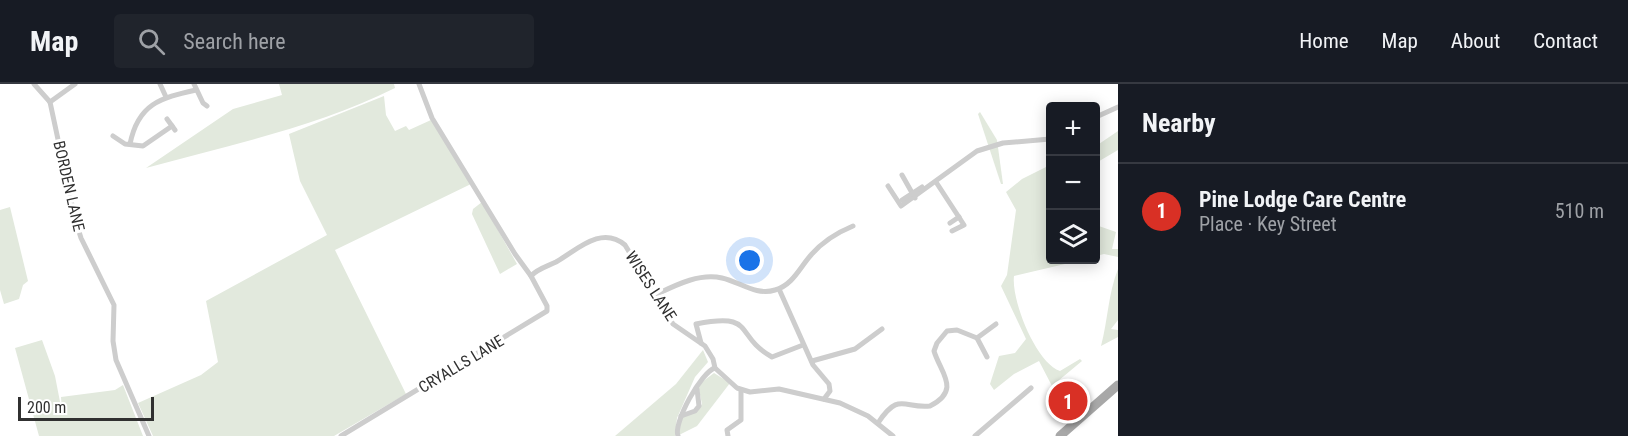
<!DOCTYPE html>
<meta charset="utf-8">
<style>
body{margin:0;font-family:"Roboto Condensed",sans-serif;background:#20242c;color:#f1f3f6}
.controls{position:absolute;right:18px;top:18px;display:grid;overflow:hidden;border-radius:6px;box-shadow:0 3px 15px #0003}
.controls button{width:54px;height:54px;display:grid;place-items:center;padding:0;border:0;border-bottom:2px solid #363941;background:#171b24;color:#f1f3f6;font:30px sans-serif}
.scale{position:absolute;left:18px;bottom:15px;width:136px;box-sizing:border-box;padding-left:6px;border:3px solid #303030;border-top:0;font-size:16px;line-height:21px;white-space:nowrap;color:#303030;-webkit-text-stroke:4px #fff;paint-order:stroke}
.you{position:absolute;left:750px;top:177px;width:21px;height:21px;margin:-15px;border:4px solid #fff;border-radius:50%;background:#1a73e8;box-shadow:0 0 0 9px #1a73e833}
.badge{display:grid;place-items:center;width:39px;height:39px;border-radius:50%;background:#d93025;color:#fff;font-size:20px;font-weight:700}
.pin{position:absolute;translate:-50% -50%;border:3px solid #fff;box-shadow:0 2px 6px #0006}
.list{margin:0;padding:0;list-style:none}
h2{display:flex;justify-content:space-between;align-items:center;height:78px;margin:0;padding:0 24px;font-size:26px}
h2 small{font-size:20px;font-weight:400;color:#9ea1a6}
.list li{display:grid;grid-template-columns:39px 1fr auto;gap:18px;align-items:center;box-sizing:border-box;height:96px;padding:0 24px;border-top:2px solid #363941}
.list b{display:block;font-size:22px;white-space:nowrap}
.list p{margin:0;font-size:20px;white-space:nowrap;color:#9ea1a6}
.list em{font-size:20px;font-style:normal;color:#9ea1a6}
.icon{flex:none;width:33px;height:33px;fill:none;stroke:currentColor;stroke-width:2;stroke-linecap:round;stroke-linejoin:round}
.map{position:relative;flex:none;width:1118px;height:352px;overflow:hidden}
header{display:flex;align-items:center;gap:36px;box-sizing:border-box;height:84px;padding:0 30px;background:#171b24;border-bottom:2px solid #363941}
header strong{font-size:28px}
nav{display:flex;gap:33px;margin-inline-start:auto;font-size:21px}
.search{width:420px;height:54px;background:#20242c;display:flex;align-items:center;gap:15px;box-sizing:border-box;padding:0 21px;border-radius:6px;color:#9ea1a6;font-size:22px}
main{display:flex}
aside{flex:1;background:#171b24}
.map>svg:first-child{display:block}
</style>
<header>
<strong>Map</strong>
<div class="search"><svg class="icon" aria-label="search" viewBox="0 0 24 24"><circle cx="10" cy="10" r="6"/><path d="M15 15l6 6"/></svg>Search here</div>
<nav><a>Home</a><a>Map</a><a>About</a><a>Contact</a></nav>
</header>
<main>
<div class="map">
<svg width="1118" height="352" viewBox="0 0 1118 352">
<rect width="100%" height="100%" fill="#fff"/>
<g fill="#e2e9dd">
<path d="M 279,0 L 394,0 L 395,4 C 317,43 229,61 146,84 L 233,25 L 282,11 Z"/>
<polygon points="384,12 386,31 395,47 406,42 409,46 431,36 471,100 335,166 406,310 334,352 153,352 138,319 201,291 218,278 206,217 327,151 300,97 289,50"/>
<polygon points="980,28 997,56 1003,100 1001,100 978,30"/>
<polygon points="1118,47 1118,66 1096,79 1096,62"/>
<path d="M 1050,81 L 1050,176 L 1082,176 L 1014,192 C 1011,216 1036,279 1060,287 L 1080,275 L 1082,277 L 1052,302 L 1039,277 L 1014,290 L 994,306 L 990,300 L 999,272 L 1015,269 L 1026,255 L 1001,202 L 1007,191 L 1016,126 L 1006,108 L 1022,95 Z"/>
<polygon points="482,118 517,180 500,190 472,130 473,125"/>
<polygon points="10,123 28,197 23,201 19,215 4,220 0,206 0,126"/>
<polygon points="1096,141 1116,148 1112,165 1118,165 1118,173 1104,170 1096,172"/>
<path d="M 1118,185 L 1118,236 L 1111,245 L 1118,246 L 1118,253 L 1101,262 C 1108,236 1108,210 1118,185 Z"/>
<polygon points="42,256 55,292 62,328 61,313 115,306 123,301 143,352 39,352 15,264"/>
<polygon points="703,266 708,278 695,293 677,334 675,352 615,352 676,300"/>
<polygon points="714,289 730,299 697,342 679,351 679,335 698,326 702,320 698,301"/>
</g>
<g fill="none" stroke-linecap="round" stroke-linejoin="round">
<g stroke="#cdcdcd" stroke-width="5">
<polyline points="34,0 50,18"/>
<polyline points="160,0 166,13"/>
<polyline points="194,0 203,19 207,22"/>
<path d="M 419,0 L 432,34 L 515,170 L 531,192 C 537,185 548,182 556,178 C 577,166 601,141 625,161 L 673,240 L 705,262 L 713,275 L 715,284 L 737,304 L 750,308 L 779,305 L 840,319 L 868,332 L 893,352"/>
<polyline points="50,18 75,135 81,154 114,221 113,257 116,276 149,352"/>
<polyline points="50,18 75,0"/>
<polyline points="1096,33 1118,23"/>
<polyline points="167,35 175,46"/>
<polyline points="113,52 125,60 143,62 172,42"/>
<path d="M 130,60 C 138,20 160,14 196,6"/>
<polyline points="902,91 915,114"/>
<polyline points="936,98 964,141 952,147"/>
<polyline points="888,102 901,122 977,67 1003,59 1050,55"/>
<polyline points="902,116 922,103"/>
<polyline points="950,139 959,133"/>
<polyline points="779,205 813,281 829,300 830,307 824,315"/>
<path d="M 655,211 C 676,201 699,189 722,194 C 740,198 756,212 775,206 C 793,201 800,183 811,171 C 823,157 836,149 853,142"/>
<polyline points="977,254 987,273"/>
<path d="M 701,259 L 696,240 C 757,228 733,251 772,273 L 803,261"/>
<polyline points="812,277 855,265 882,245"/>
<polyline points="681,332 695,327 699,322 697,305"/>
<path d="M 878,339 C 899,307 904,325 930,322 C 962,306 940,288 934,267 L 937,259 L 947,247 L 957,246 L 977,254 L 996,240"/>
<polyline points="341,352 547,227 547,222 531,192"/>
<path d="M 678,352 C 673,339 701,288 715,284"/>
<polyline points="728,352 727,346 741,336 741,307"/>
<polyline points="975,352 1031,304"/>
</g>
<polyline stroke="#a8a8a8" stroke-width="9" points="1060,352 1118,301"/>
</g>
<g text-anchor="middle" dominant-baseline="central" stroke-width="6" stroke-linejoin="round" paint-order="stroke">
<g font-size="16" fill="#303030" stroke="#fff">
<text transform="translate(69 102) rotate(77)">BORDEN LANE</text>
<text transform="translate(651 202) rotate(57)">WISES LANE</text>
<text transform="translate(461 280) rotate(-31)">CRYALLS LANE</text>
</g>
</g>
</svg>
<div class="controls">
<button>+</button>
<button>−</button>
<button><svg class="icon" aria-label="layers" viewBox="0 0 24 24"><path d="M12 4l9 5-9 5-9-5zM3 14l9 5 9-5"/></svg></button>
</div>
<div class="scale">200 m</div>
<div class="you"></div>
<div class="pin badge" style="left:1068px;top:317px">1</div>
</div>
<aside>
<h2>Nearby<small></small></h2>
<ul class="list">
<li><span class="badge">1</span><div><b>Pine Lodge Care Centre</b><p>Place · Key Street</p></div><em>510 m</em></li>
</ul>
</aside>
</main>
